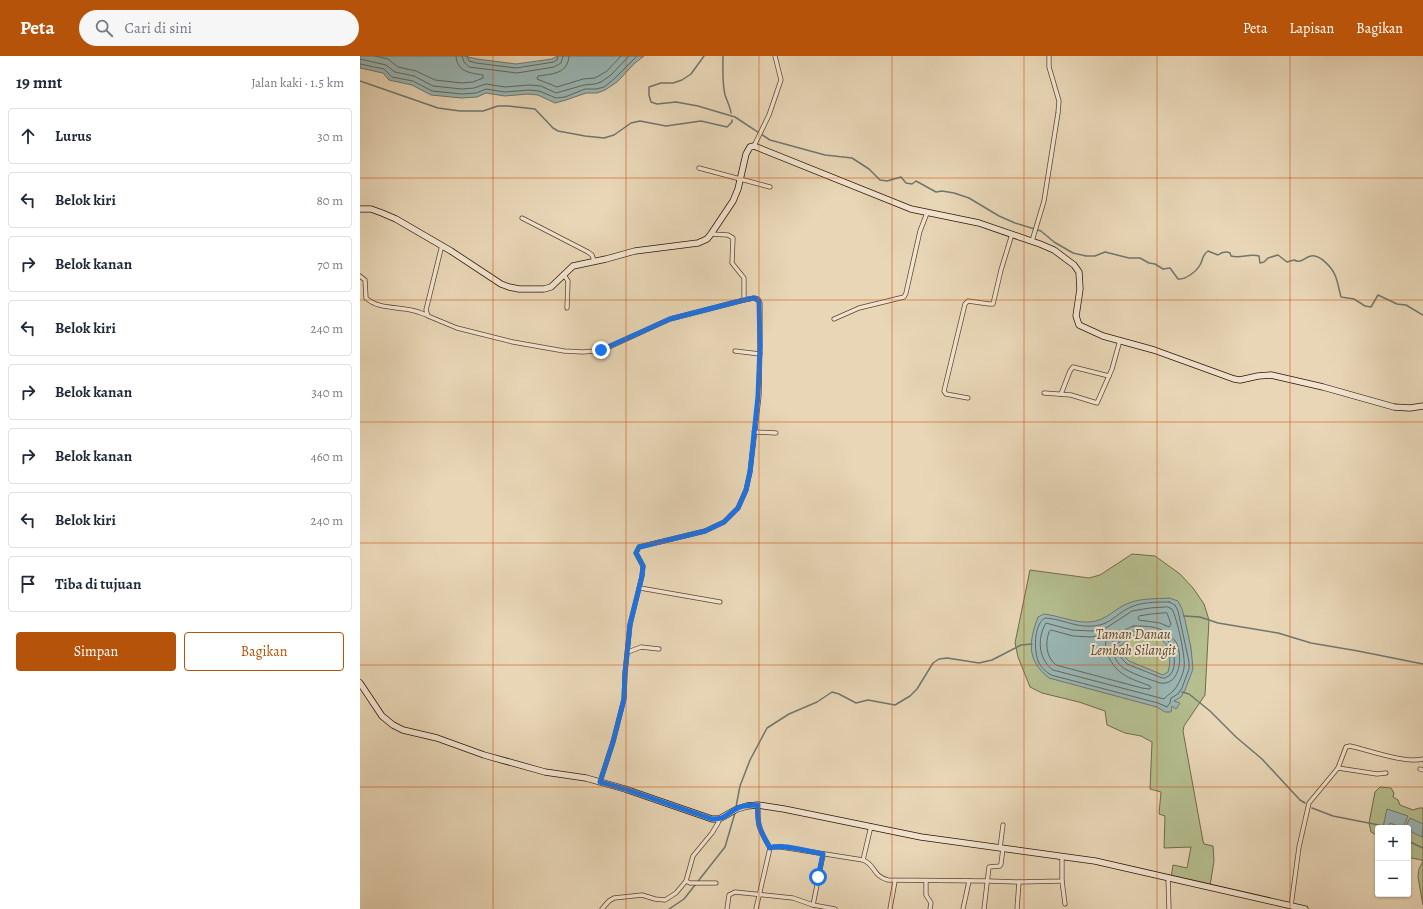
<!DOCTYPE html>
<html lang="id">
<meta charset="utf-8">
<style>
body{margin:0;font-family:Alegreya,serif;background:#f6f6f7;color:#1f2937}
.controls{position:absolute;right:12px;bottom:12px;display:grid;overflow:hidden;border-radius:4px;box-shadow:0 1px 3px #0004}
.controls button{width:36px;height:36px;display:grid;place-items:center;padding:0;border:0;border-bottom:1px solid #e0e1e3;background:#fff;color:#1f2937;font:20px sans-serif}
.stop{position:absolute;width:12px;height:12px;margin:-9px;border:3px solid #1a73e8;border-radius:50%;background:#fff}
.stop.end{background:#1a73e8;border-color:#fff;box-shadow:0 1px 4px #0008}
.list{margin:0;padding:0;list-style:none}
h2{display:flex;justify-content:space-between;align-items:center;height:52px;margin:0;padding:0 16px;font-size:17px}
h2 small{font-size:13px;font-weight:400;color:#747a83}
.list li{display:grid;grid-template-columns:26px 1fr auto;gap:12px;align-items:center;box-sizing:border-box;height:56px;margin:0 8px 8px;padding:0 8px;border:1px solid #e0e1e3;border-radius:4px}
.list b{display:block;font-size:15px;white-space:nowrap}
.list em{font-size:13px;font-style:normal;color:#747a83}
.actions{display:flex;gap:8px;padding:12px 16px}
.actions a{flex:1;padding:9px 0;border:1px solid #b45309;border-radius:4px;text-align:center;font-size:14px;color:#b45309}
.actions .main{background:#b45309;color:#fff}
.icon{flex:none;width:22px;height:22px;fill:none;stroke:currentColor;stroke-width:2;stroke-linecap:round;stroke-linejoin:round}
.map{position:relative;flex:none;width:1063px;height:853px;overflow:hidden}
header{display:flex;align-items:center;gap:24px;box-sizing:border-box;height:56px;padding:0 20px;background:#b45309;color:#fff}
header strong{font-size:19px}
nav{display:flex;gap:22px;margin-inline-start:auto;font-size:14px}
.search{width:280px;height:36px;background:#f6f6f7;display:flex;align-items:center;gap:10px;box-sizing:border-box;padding:0 14px;border-radius:22px;color:#747a83;font-size:15px}
main{display:flex}
aside{flex:1;background:#fff}
.map>svg:first-child{display:block}
</style>
<header>
<strong>Peta</strong>
<div class="search"><svg class="icon" aria-label="search" viewBox="0 0 24 24"><circle cx="10" cy="10" r="6"/><path d="M15 15l6 6"/></svg>Cari di sini</div>
<nav><a>Peta</a><a>Lapisan</a><a>Bagikan</a></nav>
</header>
<main>
<aside>
<h2>19 mnt<small>Jalan kaki · 1.5 km</small></h2>
<ul class="list">
<li><svg class="icon" aria-label="ahead" viewBox="0 0 24 24"><path d="M12 20V5M6 11l6-6 6 6"/></svg><div><b>Lurus</b></div><em>30 m</em></li>
<li><svg class="icon" aria-label="left" viewBox="0 0 24 24"><path d="M17 20v-9H6M10 6l-5 5 5 5"/></svg><div><b>Belok kiri</b></div><em>80 m</em></li>
<li><svg class="icon" aria-label="right" viewBox="0 0 24 24"><path d="M7 20v-9h11M14 6l5 5-5 5"/></svg><div><b>Belok kanan</b></div><em>70 m</em></li>
<li><svg class="icon" aria-label="left" viewBox="0 0 24 24"><path d="M17 20v-9H6M10 6l-5 5 5 5"/></svg><div><b>Belok kiri</b></div><em>240 m</em></li>
<li><svg class="icon" aria-label="right" viewBox="0 0 24 24"><path d="M7 20v-9h11M14 6l5 5-5 5"/></svg><div><b>Belok kanan</b></div><em>340 m</em></li>
<li><svg class="icon" aria-label="right" viewBox="0 0 24 24"><path d="M7 20v-9h11M14 6l5 5-5 5"/></svg><div><b>Belok kanan</b></div><em>460 m</em></li>
<li><svg class="icon" aria-label="left" viewBox="0 0 24 24"><path d="M17 20v-9H6M10 6l-5 5 5 5"/></svg><div><b>Belok kiri</b></div><em>240 m</em></li>
<li><svg class="icon" aria-label="arrive" viewBox="0 0 24 24"><path d="M6 21V4h12l-3 4 3 4H6"/></svg><div><b>Tiba di tujuan</b></div></li>
</ul>
<div class="actions"><a class="main">Simpan</a><a>Bagikan</a></div>
</aside>
<div class="map">
<svg width="1063" height="853" viewBox="0 0 1063 853">
<rect width="100%" height="100%" fill="#e8d6b6"/>
<filter id="stains"><feTurbulence type="fractalNoise" baseFrequency=".005" numOctaves="4"/><feColorMatrix values="0 0 0 0 .2 0 0 0 0 .09 0 0 0 0 .02 0 0 0 .5 -.17"/></filter>
<radialGradient id="worn" r=".72"><stop offset=".6" stop-color="#630" stop-opacity="0"/><stop offset="1" stop-color="#630" stop-opacity=".3"/></radialGradient>
<g fill="#b4be8f" stroke="#736948">
<polygon points="772,498 795,500 820,518 833,532 844,548 849,564 845,639 824,670 823,675 843,785 844,788 853,790 854,805 850,830 811,822 813,809 827,812 831,791 804,792 805,760 799,758 801,736 790,733 792,686 781,680 765,677 747,669 745,655 719,646 682,637 670,631 658,601 655,587 670,514 729,522 740,519"/>
<path d="M 1020,731 L 1031,732 L 1034,737 L 1033,741 L 1038,744 L 1040,749 L 1053,754 L 1059,752 L 1063,752 L 1063,849 L 1058,821 L 1059,813 L 1063,805 C 1058,802 1053,804 1048,800 L 1048,772 L 1018,772 L 1018,780 L 1011,776 L 1009,767 L 1015,736 Z"/>
</g>
<g fill="#99b7b6" stroke="#70766e" fill-rule="evenodd">
<polygon points="0,0 104,0 117,3 156,8 192,3 197,0 284,0 275,7 257,26 245,34 237,37 226,37 206,44 195,47 178,39 168,38 145,40 126,37 117,41 102,42 71,39 52,29 29,24 23,17 0,12"/>
<path d="M 809,542 L 818,545 L 822,553 L 825,564 L 831,592 L 833,613 L 825,634 L 821,641 L 814,645 L 820,647 L 816,653 L 812,650 L 811,656 L 805,656 L 797,651 L 689,622 C 666,604 669,585 678,561 L 684,558 C 700,560 714,567 730,566 C 746,565 755,552 769,547 C 782,542 796,543 809,542 ZM 774,579 C 789,579 806,579 809,597 C 810,605 810,609 808,616 L 803,619 L 769,605 L 765,601 L 760,590 Z"/>
<polygon points="1027,753 1048,760 1043,772 1030,767 1028,772 1023,771"/>
<polygon points="1050,762 1063,768 1062,781 1048,774 1048,772 1045,772"/>
</g>
<g fill="none" stroke-linecap="round" stroke-linejoin="round">
<g stroke="#66665c" stroke-width="1">
<path d="M 15,0 L 28,3 L 38,11 L 56,15 L 75,24 L 102,27 L 113,26 L 123,22 L 123,19 C 110,17 97,16 96,0"/>
<polyline points="102,0 104,6 109,11 157,17 194,11 201,7 203,0"/>
<polyline points="107,0 109,5 116,7 156,12 194,6 197,4 198,0"/>
<path d="M 209,0 C 208,18 192,18 178,20 L 177,23 L 197,31 L 223,23 L 235,22 L 247,15 L 261,0"/>
<polyline points="0,3 26,9 35,16 54,20 73,30 102,33 114,32 126,28 145,31 169,29 181,30 196,37 224,29 235,28 241,26 251,19 269,0"/>
<polyline points="0,8 24,13 32,21 53,25 72,35 102,38 116,37 126,33 145,36 169,34 179,35 196,42 205,41 225,33 236,33 244,31 254,23 277,0"/>
<path d="M 809,546 L 815,549 L 818,555 L 829,606 L 829,613 L 822,632 L 818,638 L 811,642 L 810,647 L 807,651 L 798,647 L 691,619 C 686,616 682,612 679,607 C 674,597 673,569 685,562 C 705,563 720,575 743,568 C 752,565 760,556 769,552 C 780,546 796,546 809,546 Z"/>
<path d="M 808,551 L 812,553 C 817,562 826,602 824,612 C 823,618 820,625 817,630 C 814,636 808,638 804,643 L 693,614 C 678,603 677,582 686,567 L 712,574 L 732,575 L 746,572 L 772,555 L 790,552 Z"/>
<polygon points="807,557 811,568 809,571 800,567 779,564 778,562 779,560 791,558"/>
<path d="M 774,570 C 783,570 794,570 802,574 C 808,577 812,581 816,586 C 823,599 821,630 800,627 C 789,623 775,619 765,613 C 756,608 746,589 756,581 C 761,577 768,571 774,570 Z"/>
<path d="M 691,574 L 713,580 L 731,581 L 747,578 L 748,580 C 744,588 745,594 749,602 C 760,621 770,622 790,630 L 791,632 L 789,633 L 782,632 L 696,609 C 686,601 685,587 689,576 Z"/>
<path d="M 774,575 C 796,575 810,576 814,601 C 815,608 814,614 810,619 L 805,622 L 802,622 L 767,608 L 762,603 L 757,595 L 757,588 L 771,576 Z"/>
</g>
<g stroke="#70766e" stroke-width="1.5">
<path d="M 344,0 L 331,18 L 322,24 L 313,27 L 301,27 L 289,31 L 289,39 L 291,46 L 297,48 L 316,46 L 338,50 L 375,61 L 410,84 L 465,99 L 492,102 L 509,113 L 520,124 L 527,125 L 541,121 L 546,127 L 552,128 L 556,125 L 576,136 L 582,135 L 594,137 L 609,142 L 639,160 L 655,167 L 681,175 L 694,186 L 713,197 L 726,200 L 735,200 L 745,196 L 769,202 L 780,202 L 789,207 L 795,208 L 803,213 L 810,212 L 818,223 C 825,224 836,216 840,209 C 843,204 842,199 848,195 L 858,199 C 862,196 866,195 870,197 L 871,200 C 881,203 889,197 899,200 L 900,207 L 904,206 L 908,202 L 918,199 L 927,206 L 934,204 C 941,208 945,201 951,200 C 960,198 972,212 975,219 C 978,226 979,234 981,241 L 994,243 L 1005,250 L 1011,251 L 1018,239 L 1037,248 L 1046,249 L 1063,259"/>
<path d="M 363,0 C 363,13 362,26 365,39 C 367,45 370,50 371,57"/>
<polyline points="0,25 78,52 100,55 123,55 138,50 148,50 175,53 193,72 198,75 225,80 244,82 254,79 271,67 280,65 306,70 341,65 367,71 372,66 372,64"/>
<polyline points="824,560 840,561 858,567 918,577 951,587 998,595 1063,608"/>
<polyline points="822,636 829,638 850,655 876,681 902,703 940,744 945,747"/>
<polyline points="376,751 380,730 390,704 407,672 429,658 457,646 472,636 479,638 496,647 508,644 535,649 550,640 557,633 573,607 579,603 587,602 619,607 632,604 661,589 672,588"/>
<polyline points="952,752 973,760 1024,770"/>
<polyline points="1048,785 1063,792"/>
<polyline points="309,853 324,843 365,791 375,757"/>
</g>
<defs>
<g id="street">
<polyline points="394,90 409,59 421,24 415,0"/>
<polyline points="339,112 410,131"/>
<polyline points="162,162 228,196 232,199 234,205"/>
<polyline points="672,185 684,145 698,57 699,45 689,11 689,0"/>
<polyline points="82,189 66,254 68,260 97,272 153,286 204,295 223,296 234,295 249,291 310,263 384,244 384,222 372,207 373,182 368,179 351,178"/>
<polyline points="204,219 208,225 207,252"/>
<path d="M 0,220 L 5,224 L 6,242 C 19,254 39,250 55,255 C 59,256 63,258 67,259"/>
<polyline points="474,263 499,252 544,241 546,237 560,175 567,157"/>
<polyline points="375,295 400,298"/>
<polyline points="684,337 711,339 737,347 752,313 760,284"/>
<polyline points="701,338 710,315 713,311 749,320"/>
<polyline points="608,342 586,338 584,335 605,248 608,245 629,248 633,248 641,214 652,178"/>
<polyline points="394,376 416,377"/>
<polyline points="280,532 360,546"/>
<polyline points="268,596 281,591 299,593"/>
<polyline points="978,712 1017,718 1026,717"/>
<polyline points="1060,713 1063,714"/>
<polyline points="240,726 253,686 264,643 265,617 270,569 282,520 283,510 276,497 279,491 345,475 364,466 378,452 386,434 390,416 399,340 400,290 400,247 398,243 394,242 384,244"/>
<path d="M 398,749 C 397,771 400,774 410,792"/>
<polyline points="640,792 643,769"/>
<path d="M 503,804 C 516,809 512,820 528,824 L 628,825 L 659,826 L 702,825 L 702,800"/>
<polyline points="808,821 809,853"/>
<polyline points="326,825 330,827 356,827"/>
<polyline points="566,825 566,839 571,847 570,853"/>
<polyline points="702,825 705,848"/>
<polyline points="453,849 463,799"/>
<path d="M 931,850 L 939,791 L 949,747 L 978,712 L 986,691 L 990,690 C 1008,694 1046,708 1063,703"/>
<polyline points="242,853 249,845 254,842 282,839 295,843 305,844 316,837 326,825 333,800 352,777 358,767 359,763"/>
<polyline points="367,853 369,839 375,836 433,842 453,849 475,853"/>
<polyline points="396,853 410,792 413,791 421,791 503,804 511,770"/>
<polyline points="530,853 535,825"/>
<polyline points="603,853 609,825"/>
<polyline points="624,853 629,811 640,810 641,808 643,792"/>
<polyline points="657,853 659,826"/>
</g>
<g id="secondary">
<polyline points="0,153 11,153 22,157 36,163 91,195 141,228 149,231 159,233 184,233 191,231 213,210 246,203 275,195 338,187 347,183 351,178 373,145 378,133 386,98 390,91 394,90 551,153 619,167 680,188 694,194 714,209 719,216 720,233 716,260 719,269 743,280 794,294 874,323 880,324 898,320 911,319 963,331 1034,351 1050,352 1063,350"/>
<polyline points="0,627 22,660 33,669 43,674 77,682 124,699 185,716 226,722 265,733 352,763 359,763 377,753 387,750 398,749 424,753 561,781 735,805 945,853"/>
</g>
</defs>
<use href="#street" stroke="#60442e" stroke-width="5"/>
<use href="#secondary" stroke="#321401" stroke-width="7"/>
<use href="#street" stroke="#f0e4d0" stroke-width="3.5"/>
<use href="#secondary" stroke="#f0e4d0" stroke-width="5.5"/>
</g>
<g fill="none" stroke-linecap="round" stroke-linejoin="round">
<path stroke="#1a73e8" stroke-width="5" d="M 241,294 L 310,263 L 384,244 L 394,242 L 399,245 L 400,290 L 398,340 L 390,416 L 386,434 L 378,452 L 364,466 L 345,475 L 279,491 L 276,497 L 283,510 L 282,520 L 270,568 L 265,617 L 264,643 L 253,686 L 240,726 L 265,733 L 352,763 C 365,764 367,757 378,752 C 384,749 391,749 398,749 C 397,771 400,774 410,792 C 421,787 451,796 463,798 L 458,821"/>
</g>
<path fill="none" stroke="#cd4f0a" stroke-width="1" stroke-opacity="0.55" d="M 133,0 L 133,853M 266,0 L 266,853M 399,0 L 399,853M 532,0 L 532,853M 664,0 L 664,853M 797,0 L 797,853M 930,0 L 930,853M 0,122 L 1063,122M 0,244 L 1063,244M 0,366 L 1063,366M 0,487 L 1063,487M 0,609 L 1063,609M 0,731 L 1063,731"/>
<g text-anchor="middle" dominant-baseline="central" stroke-width="4" stroke-linejoin="round" paint-order="stroke">
<g font-size="14" font-style="italic" fill="#59472c" stroke="#f0e4d0">
<text x="773" y="578">Taman Danau<tspan x="773" dy="16">Lembah Silangit</tspan></text>
</g>
</g>
<rect width="100%" height="100%" filter="url(#stains)"/>
<rect width="100%" height="100%" fill="url(#worn)"/>
</svg>
<div class="controls">
<button>+</button>
<button>−</button>
</div>
<div class="stop" style="left:458px;top:821px"></div>
<div class="stop end" style="left:241px;top:294px"></div>
</div>
</main>
